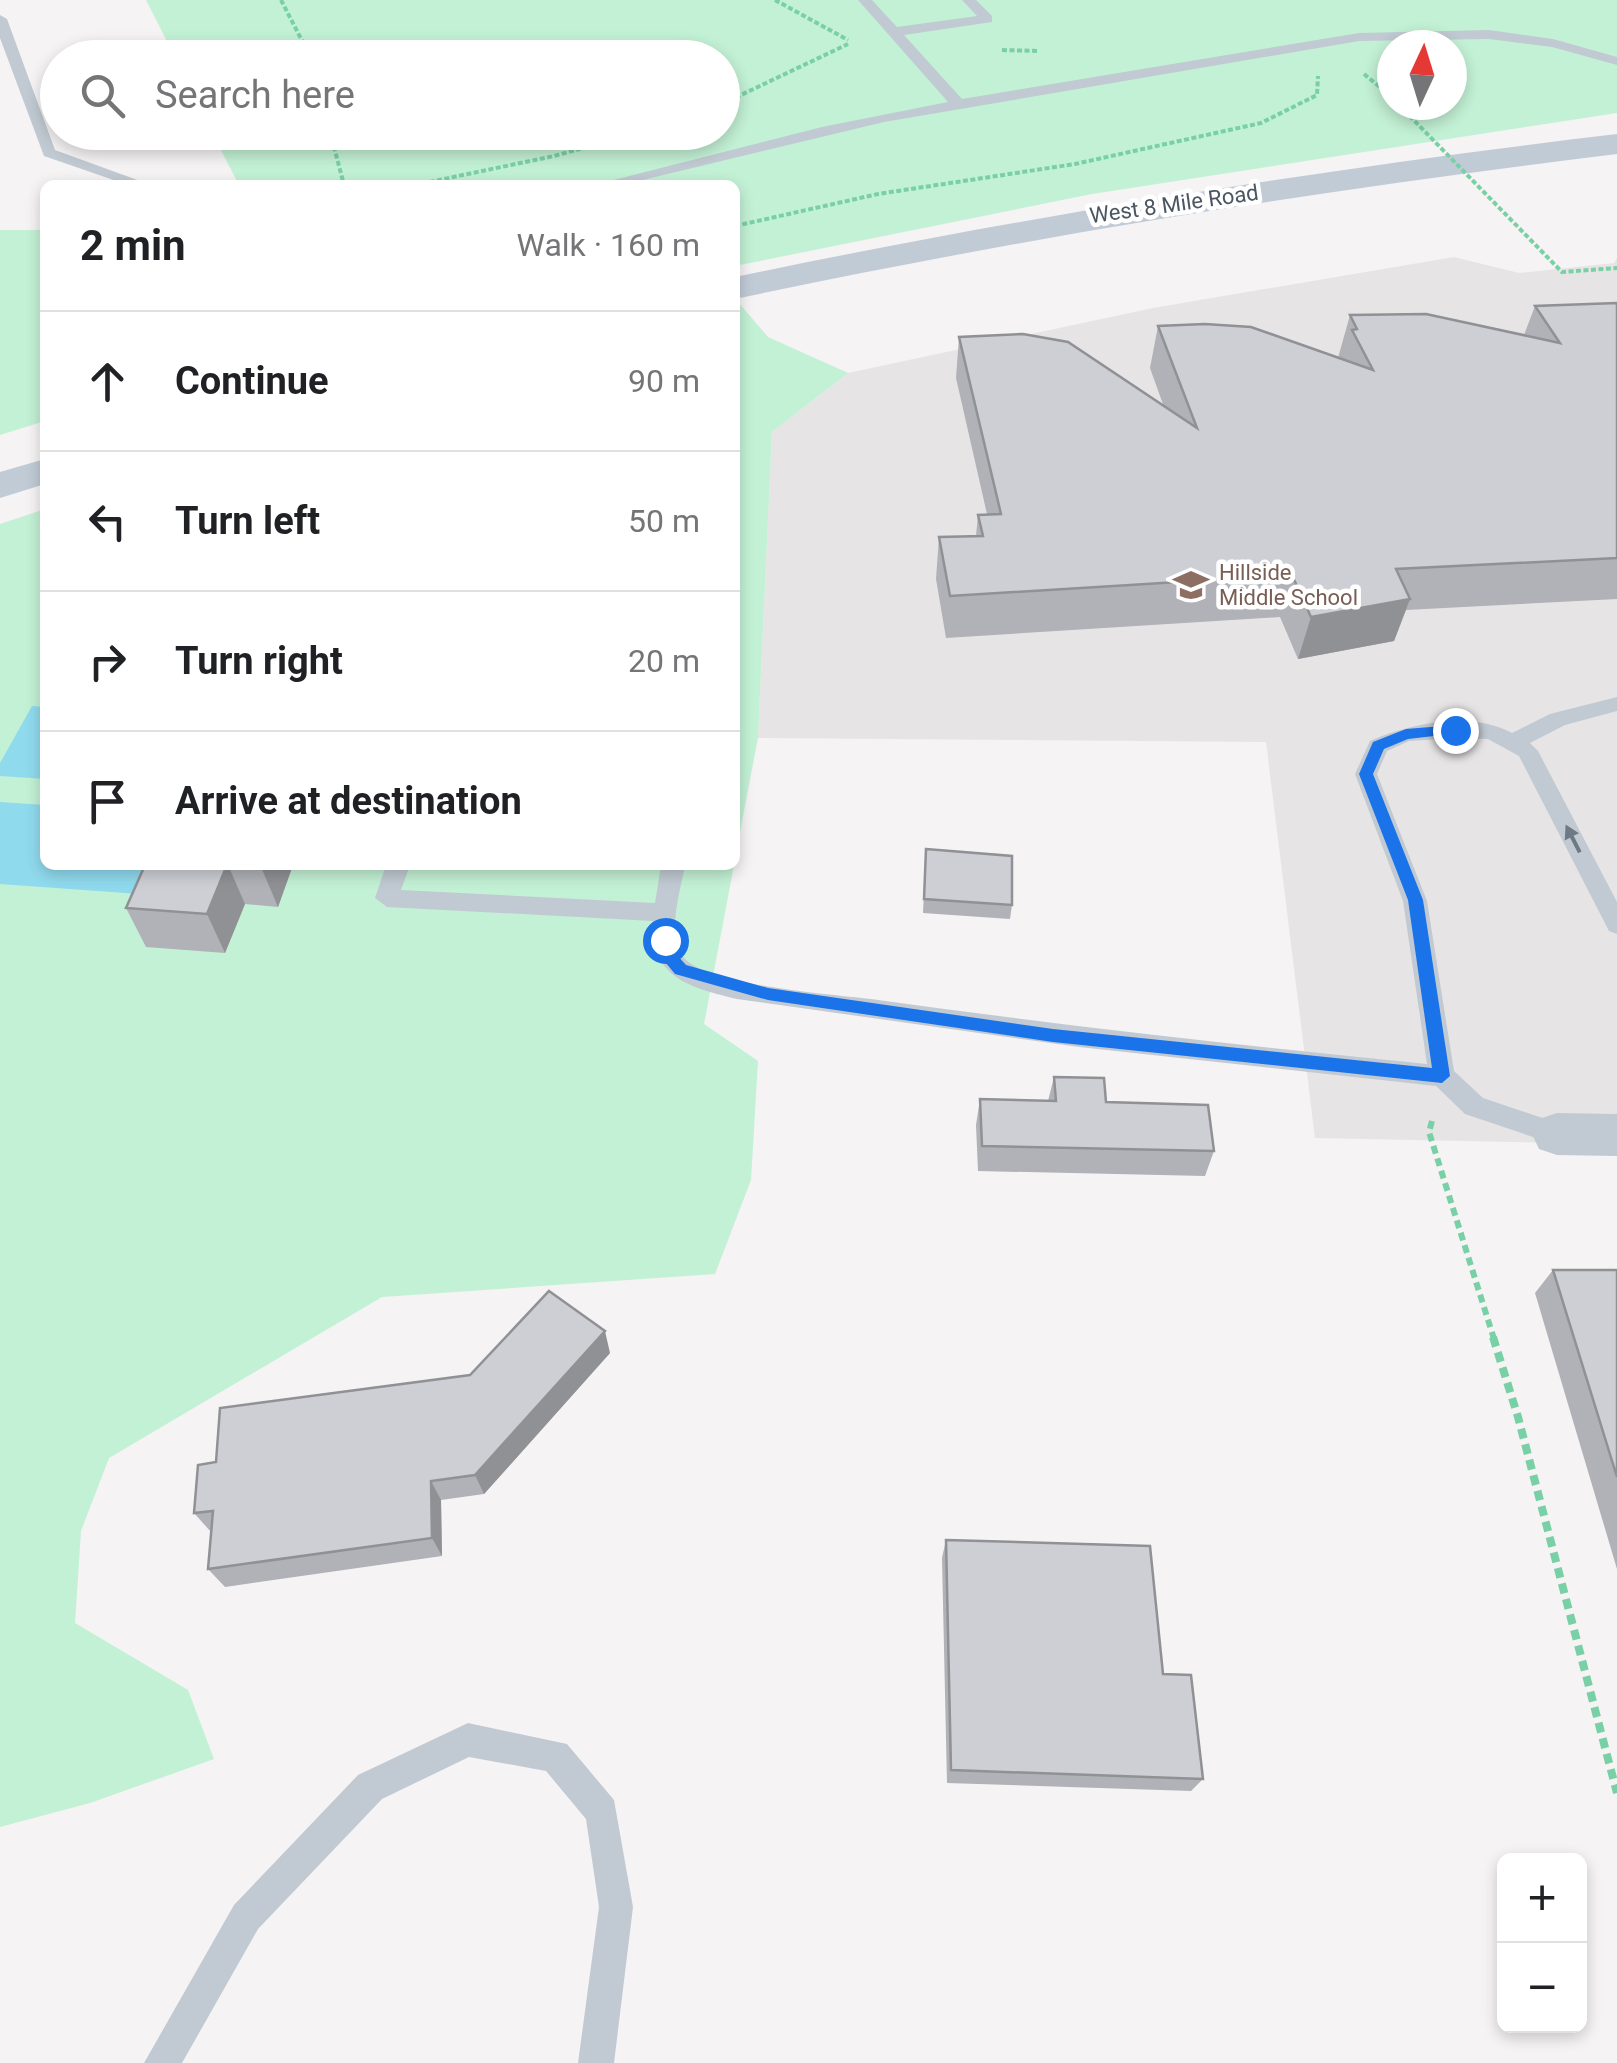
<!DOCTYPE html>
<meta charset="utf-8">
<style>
body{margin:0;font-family:Roboto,sans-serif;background:#f6f6f6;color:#202124}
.controls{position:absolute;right:30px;bottom:30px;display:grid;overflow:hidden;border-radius:15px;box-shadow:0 5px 15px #0003}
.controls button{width:90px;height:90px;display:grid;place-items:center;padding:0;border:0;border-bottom:2px solid #e0e0e0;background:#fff;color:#202124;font:50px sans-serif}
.compass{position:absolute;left:1377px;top:30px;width:90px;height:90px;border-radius:50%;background:#fff;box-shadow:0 5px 15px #0003;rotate:4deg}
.stop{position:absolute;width:30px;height:30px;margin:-22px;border:8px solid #1a73e8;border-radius:50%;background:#fff}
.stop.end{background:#1a73e8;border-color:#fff;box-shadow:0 2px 10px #0008}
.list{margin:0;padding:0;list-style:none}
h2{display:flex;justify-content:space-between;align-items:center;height:130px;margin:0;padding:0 40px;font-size:42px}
h2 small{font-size:32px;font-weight:400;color:#757577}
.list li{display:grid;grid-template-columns:65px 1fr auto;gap:30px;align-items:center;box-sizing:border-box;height:140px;padding:0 40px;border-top:2px solid #e0e0e0}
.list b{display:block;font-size:38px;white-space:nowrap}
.list em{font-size:32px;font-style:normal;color:#757577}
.icon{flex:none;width:55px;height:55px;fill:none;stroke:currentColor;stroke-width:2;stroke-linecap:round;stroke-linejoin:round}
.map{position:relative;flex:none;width:1617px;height:2063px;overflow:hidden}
.search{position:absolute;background:#fff;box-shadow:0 5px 15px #0003;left:40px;top:40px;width:700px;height:110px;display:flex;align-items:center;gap:25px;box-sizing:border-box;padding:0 35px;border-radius:55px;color:#757577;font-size:38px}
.panel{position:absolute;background:#fff;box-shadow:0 5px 15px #0003;left:40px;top:180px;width:700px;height:690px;border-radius:15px}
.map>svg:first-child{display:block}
</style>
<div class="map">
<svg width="1617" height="2063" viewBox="0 0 1617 2063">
<rect width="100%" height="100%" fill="#f5f3f3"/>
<polygon fill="#e6e4e5" points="1454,257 1519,273 1614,263 1617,258 1617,1144 1315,1138 1266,742 758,738 772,432 848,373 1153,308"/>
<g fill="#c3f1d5" fill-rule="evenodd">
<path d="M 146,0 L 1617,0 L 1617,113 L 1092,194 L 735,266 L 735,185 L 239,185 L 212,133 L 722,132 L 722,58 L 175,57 ZM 1392,45 L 1452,45 L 1452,105 L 1392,105 Z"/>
<polygon points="0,230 45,230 45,421 0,435"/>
<polygon points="738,302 768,337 848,373 772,432 758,738 735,858 735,303"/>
<polygon points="45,509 45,865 734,865 704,1024 758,1061 751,1180 715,1274 382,1297 109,1458 81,1531 75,1623 188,1690 214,1759 90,1803 0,1827 0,524"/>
</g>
<g fill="#90daee">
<polygon points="32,706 45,707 45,779 0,776 0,763"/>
<polygon points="0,802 45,805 45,865 152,865 139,894 0,884"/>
</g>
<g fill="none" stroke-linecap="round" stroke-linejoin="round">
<g stroke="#7ad0a6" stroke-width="4" stroke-dasharray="5 2.5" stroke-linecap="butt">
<polyline points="281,0 311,58"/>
<polyline points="775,0 848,40"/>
<polyline points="1002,50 1039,51"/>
<polyline points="1364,74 1392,97"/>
<polyline points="722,104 848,44"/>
<polyline points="330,132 344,185"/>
<polyline points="415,185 554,156 642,132"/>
<polyline points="735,226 878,194 1075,164 1261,123 1317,95 1318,76"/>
<polyline points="1556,266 1562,272 1617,268"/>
</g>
<polyline stroke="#7ad0a6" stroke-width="6" stroke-dasharray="8 5" stroke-linecap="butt" points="1432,1121 1429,1132 1494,1339"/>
<polyline stroke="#7ad0a6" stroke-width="8" stroke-dasharray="10 6" stroke-linecap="butt" points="1493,1337 1518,1417 1617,1793"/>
<g fill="#c1cad2" fill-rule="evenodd">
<polygon points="858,0 872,0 897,27 977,16 962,0 976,0 992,16 992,22 904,35 962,99 1359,33 1489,30 1553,39 1617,57 1617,65 1552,47 1489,39 1359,41 884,122 622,185 594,185 822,127 948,102"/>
<polygon points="0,15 7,19 55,150 151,185 128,185 44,156 0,38"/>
<path d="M 1617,697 L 1617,711 L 1565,725 L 1530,743 L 1538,751 L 1617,902 L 1617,934 L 1609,931 L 1519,756 L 1488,739 L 1455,738 L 1409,741 L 1387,751 L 1377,774 L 1427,901 L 1454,1071 L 1483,1098 L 1566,1126 L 1570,1134 L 1566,1142 L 1557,1145 L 1465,1114 L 1436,1086 L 1079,1047 L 737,999 C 690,987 651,979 653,921 L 387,907 L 375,898 L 386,865 L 410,865 L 401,890 L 655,903 L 661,865 L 685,865 C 681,890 664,939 686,960 C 715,987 835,994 878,1000 C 1060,1025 1244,1046 1427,1064 L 1403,901 L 1355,774 L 1370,741 C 1412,723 1471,711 1512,733 L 1550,714 Z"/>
<polygon points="468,1723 567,1744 614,1800 633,1907 614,2063 578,2063 599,1907 586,1819 546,1771 469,1757 382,1799 258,1929 182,2063 144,2063 234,1905 358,1775"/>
</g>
<polygon fill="#c1cad2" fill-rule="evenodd" points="1557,1113 1617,1114 1617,1156 1557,1155 1539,1149 1532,1134 1539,1119"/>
<g fill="#c1cbd6" fill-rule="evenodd">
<path d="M 1617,134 L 1617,154 C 1321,190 1027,237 735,299 L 735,277 C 1027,216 1321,169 1617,134 Z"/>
<polygon points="45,459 45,484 0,498 0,472"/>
</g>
<polyline stroke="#7ad0a6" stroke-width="4" stroke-dasharray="5 2.5" stroke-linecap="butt" points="1399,105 1556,266"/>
</g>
<g fill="#b0b2b7">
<polygon points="1617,303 1617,599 1406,610 1394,641 1298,659 1280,617 946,638 936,579 939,537 976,536 978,515 987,514 956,378 959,337 1164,407 1150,368 1158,326 1338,358 1350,315 1524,335 1535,306"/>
<polygon points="926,849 1012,905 1010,919 923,913"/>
<polygon points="145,865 293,865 278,907 245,904 225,953 146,947 126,908"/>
<polygon points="1054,1077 1214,1151 1205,1176 978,1171 976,1125 980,1099 1048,1101"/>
<polygon points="1553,1270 1617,1270 1617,1569 1535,1293"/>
<polygon points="610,1353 484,1494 441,1500 442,1556 225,1587 208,1569 211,1532 194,1513 216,1462 470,1375"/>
<polygon points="946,1540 1163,1674 1203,1779 1191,1791 947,1783 942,1558"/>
</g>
<g fill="#909195">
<polygon points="1410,599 1394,641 1298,659 1311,617"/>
<polygon points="228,865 245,904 225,953 207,914"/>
<polygon points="262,865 293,865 278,907 261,867"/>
<polygon points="605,1331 610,1353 484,1494 475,1475"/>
<polygon points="431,1481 441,1500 442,1556 432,1538"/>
</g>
<g fill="#cdcfd5" stroke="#909195" stroke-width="2.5">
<polygon points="1617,303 1617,558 1396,569 1410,599 1311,617 1292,575 950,596 939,537 983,536 978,515 1001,514 959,337 1023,334 1068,342 1197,428 1158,326 1205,324 1251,327 1373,370 1352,330 1357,329 1350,315 1426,314 1560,343 1535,306"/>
<polygon points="926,849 1012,856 1012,905 924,899"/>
<polygon points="145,865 227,865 207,914 126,908"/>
<polygon points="1054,1077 1104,1078 1106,1102 1208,1105 1214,1151 982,1146 980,1099 1056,1101"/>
<polygon points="1553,1270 1617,1270 1617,1477"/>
<polygon points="549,1291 605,1331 475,1475 431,1481 432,1538 208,1569 213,1511 194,1513 198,1465 216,1462 220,1408 470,1375"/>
<polygon points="946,1540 1150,1546 1163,1674 1191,1675 1203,1779 951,1770"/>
</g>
<defs><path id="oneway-solid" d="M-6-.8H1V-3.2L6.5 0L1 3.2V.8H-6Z" transform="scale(2.5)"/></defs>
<use fill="#6e7983" href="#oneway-solid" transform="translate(1573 839) rotate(-117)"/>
<polygon fill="#1a73e8" points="1455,725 1462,730 1460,733 1408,739 1384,749 1373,774 1423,900 1450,1076 1442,1083 1053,1042 768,1000 675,974 661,957 657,940 665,934 670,936 676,954 686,965 768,988 1053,1029 1432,1068 1408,900 1359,774 1373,742 1406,729"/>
<defs>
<symbol id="school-bare" viewBox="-9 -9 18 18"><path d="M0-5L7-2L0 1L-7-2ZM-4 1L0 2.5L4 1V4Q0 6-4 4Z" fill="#8d6e63" stroke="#fff" stroke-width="2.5" paint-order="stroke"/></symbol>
</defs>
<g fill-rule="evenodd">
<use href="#school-bare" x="1166" y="560" width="50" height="50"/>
</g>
<g text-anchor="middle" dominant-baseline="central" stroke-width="9" stroke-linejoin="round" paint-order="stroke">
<g font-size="22" fill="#4a5661" stroke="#fff">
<text transform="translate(1174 204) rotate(-8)">West 8 Mile Road</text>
</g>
<g font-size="22" fill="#785e54" stroke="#fff" text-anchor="start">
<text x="1219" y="572">Hillside<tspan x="1219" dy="25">Middle School</tspan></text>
</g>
</g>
</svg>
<div class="controls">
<button>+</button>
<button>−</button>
</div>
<svg class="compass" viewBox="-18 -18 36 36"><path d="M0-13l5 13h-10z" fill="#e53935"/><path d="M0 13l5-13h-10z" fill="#757577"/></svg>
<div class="stop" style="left:665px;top:940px"></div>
<div class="stop end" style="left:1455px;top:730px"></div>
<div class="search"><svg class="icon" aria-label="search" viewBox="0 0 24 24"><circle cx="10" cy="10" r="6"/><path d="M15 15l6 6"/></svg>Search here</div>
<section class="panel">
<h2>2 min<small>Walk · 160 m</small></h2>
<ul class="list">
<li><svg class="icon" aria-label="ahead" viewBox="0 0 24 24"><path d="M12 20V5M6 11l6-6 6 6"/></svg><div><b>Continue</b></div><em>90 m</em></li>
<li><svg class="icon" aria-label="left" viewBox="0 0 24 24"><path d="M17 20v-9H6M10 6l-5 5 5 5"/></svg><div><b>Turn left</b></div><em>50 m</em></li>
<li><svg class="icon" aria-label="right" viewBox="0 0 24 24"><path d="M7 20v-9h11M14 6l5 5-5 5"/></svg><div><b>Turn right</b></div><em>20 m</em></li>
<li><svg class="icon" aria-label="arrive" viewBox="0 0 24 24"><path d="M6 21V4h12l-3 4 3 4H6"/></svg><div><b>Arrive at destination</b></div></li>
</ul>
</section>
</div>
